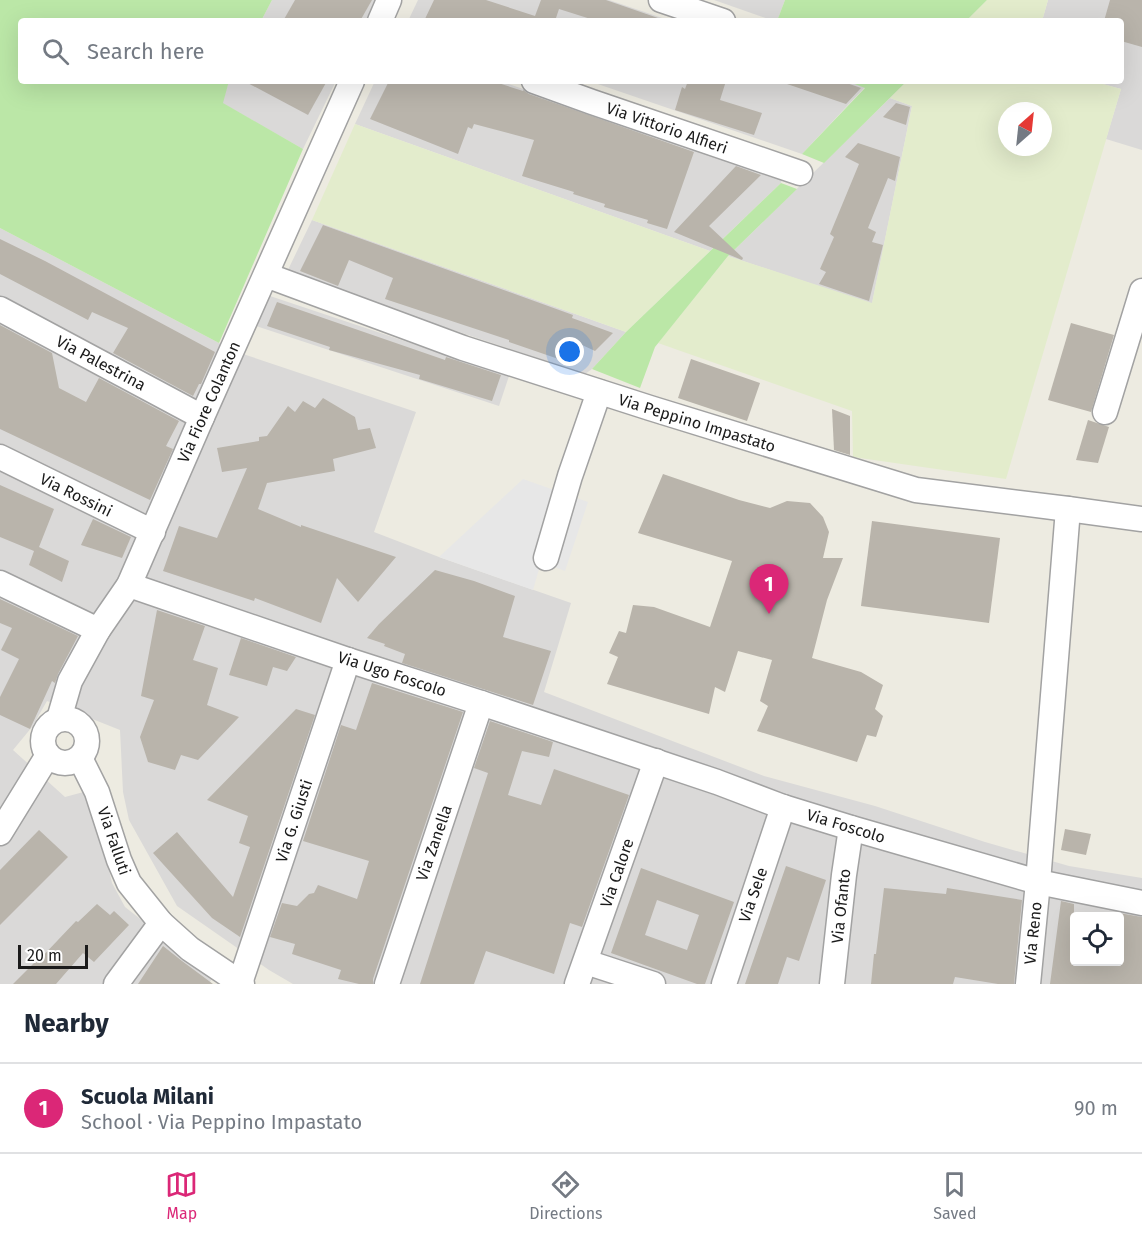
<!DOCTYPE html>
<meta charset="utf-8">
<style>
body{margin:0;font-family:"Fira Sans",sans-serif;background:#f6f6f7;color:#1f2937}
.controls{position:absolute;right:18px;bottom:18px;display:grid;overflow:hidden;border-radius:6px;box-shadow:0 6px 24px #0002}
.controls button{width:54px;height:54px;display:grid;place-items:center;padding:0;border:0;border-bottom:2px solid #e0e1e3;background:#fff;color:#1f2937;font:30px sans-serif}
.compass{position:absolute;left:998px;top:102px;width:54px;height:54px;border-radius:50%;background:#fff;box-shadow:0 6px 24px #0002;rotate:27deg}
.scale{position:absolute;left:18px;bottom:15px;width:70px;box-sizing:border-box;padding-left:6px;border:3px solid #1b1b1b;border-top:0;font-size:16px;line-height:21px;white-space:nowrap;color:#1b1b1b;-webkit-text-stroke:4px #fff;paint-order:stroke}
.you{position:absolute;left:570px;top:352px;width:21px;height:21px;margin:-15px;border:4px solid #fff;border-radius:50%;background:#1a73e8;box-shadow:0 0 0 9px #1a73e833}
.badge{display:grid;place-items:center;width:39px;height:39px;border-radius:50%;background:#db2777;color:#fff;font-size:20px;font-weight:700}
.pin{position:absolute;translate:-50% -50px;filter:drop-shadow(0 2px 3px #0008)}
.pin::after{content:'';position:absolute;top:32px;width:21px;height:18px;background:inherit;clip-path:polygon(0 0,100% 0,50% 100%)}
.list{margin:0;padding:0;list-style:none}
h2{display:flex;justify-content:space-between;align-items:center;height:78px;margin:0;padding:0 24px;font-size:26px}
h2 small{font-size:20px;font-weight:400;color:#747a83}
.list li{display:grid;grid-template-columns:39px 1fr auto;gap:18px;align-items:center;box-sizing:border-box;height:90px;padding:0 24px;border-top:2px solid #e0e1e3}
.list b{display:block;font-size:22px;white-space:nowrap}
.list p{margin:0;font-size:20px;white-space:nowrap;color:#747a83}
.list em{font-size:20px;font-style:normal;color:#747a83}
.icon{flex:none;width:33px;height:33px;fill:none;stroke:currentColor;stroke-width:2;stroke-linecap:round;stroke-linejoin:round}
.map{position:relative;flex:none;width:1142px;height:984px;overflow:hidden}
.search{position:absolute;background:#fff;box-shadow:0 6px 24px #0002;left:18px;right:18px;top:18px;height:66px;display:flex;align-items:center;gap:15px;box-sizing:border-box;padding:0 21px;border-radius:6px;color:#747a83;font-size:22px}
.sheet{height:168px;background:#fff}
nav{display:flex;justify-content:space-around;align-items:center;box-sizing:border-box;height:84px;border-top:2px solid #e0e1e3;background:#fff;font-size:16px;color:#747a83}
nav a{display:grid;justify-items:center;gap:3px}
nav .on{color:#db2777}
.map>svg:first-child{display:block}
</style>
<div class="map">
<svg width="1142" height="984" viewBox="0 0 1142 984">
<rect width="100%" height="100%" fill="#edebe1"/>
<g fill="#dad9d8" fill-rule="evenodd">
<polygon points="272,0 376,0 366,21 261,21"/>
<polygon points="418,0 609,0 671,21 414,21 409,19"/>
<polygon points="714,0 785,0 777,21 774,21"/>
<polygon points="1048,0 1142,0 1142,150 1106,139 1121,89 1092,81 1121,81 1121,21 1042,21"/>
<polygon points="229,81 336,81 303,149 222,103"/>
<polygon points="375,81 500,81 782,179 781,183 710,251 355,124"/>
<polygon points="589,81 847,81 865,87 802,154"/>
<polygon points="890,98 912,106 872,304 728,256"/>
<polygon points="312,220 626,332 592,369 585,374 286,274"/>
<path d="M 0,228 L 219,343 L 246,355 L 416,412 L 374,532 L 439,557 L 571,603 L 544,692 L 764,776 L 875,806 L 985,842 L 1069,866 L 1142,878 L 1142,984 L 293,984 L 269,970 L 177,906 L 129,820 L 123,792 L 120,730 L 47,701 L 32,727 L 13,750 L 65,797 L 91,790 L 112,883 L 125,907 L 213,976 L 209,984 L 0,984 ZM 1074,916 L 1120,916 L 1120,962 L 1074,962 Z"/>
<polygon points="270,296 509,376 499,406 256,326"/>
</g>
<g fill="#e3eccc" fill-rule="evenodd">
<polygon points="987,0 1048,0 1042,21 966,21"/>
<path d="M 907,81 L 1092,81 L 1121,89 L 1006,479 L 853,457 L 852,411 L 658,343 L 728,256 L 872,303 L 912,106 L 890,98 ZM 1007,111 L 1043,111 L 1043,147 L 1007,147 Z"/>
<polygon points="355,124 710,251 626,332 312,220"/>
</g>
<g fill="#bbe7a7">
<polygon points="0,0 272,0 261,21 21,21 21,81 229,81 223,103 303,149 219,343 0,228"/>
<polygon points="785,0 987,0 966,21 777,21"/>
<polygon points="847,81 907,81 824,163 802,154 865,88"/>
<polygon points="781,183 797,189 728,256 655,347 640,388 592,369 626,332"/>
</g>
<polygon fill="#e7e7e7" points="523,479 588,502 565,571 541,562 533,590 439,557"/>
<g fill="#b9b4ab" fill-rule="evenodd">
<polygon points="295,0 372,0 360,21 283,21"/>
<polygon points="434,0 486,0 535,16 541,0 606,0 658,18 658,21 597,21 559,9 555,21 424,21"/>
<polygon points="1110,0 1142,0 1142,47 1121,41 1121,21 1104,21"/>
<polygon points="244,81 327,81 308,115"/>
<polygon points="389,81 492,81 523,91 523,90 529,94 694,152 667,229 647,223 648,220 604,207 605,204 573,194 574,192 522,176 534,140 474,124 472,129 468,127 458,154 370,119"/>
<polygon points="688,81 726,81 720,100 762,113 754,135 675,110 682,87 685,89"/>
<polygon points="787,81 841,81 861,88 846,104 787,84"/>
<polygon points="896,103 910,107 906,125 883,117"/>
<polygon points="858,143 900,157 895,181 888,178 868,228 876,232 872,242 883,245 869,301 819,284 826,272 820,269 834,237 830,234 859,164 845,157"/>
<polygon points="736,166 761,175 709,226 743,258 742,260 674,232"/>
<polygon points="323,225 573,315 572,318 613,333 595,351 580,344 573,364 509,342 509,340 385,299 393,278 349,260 338,286 300,271"/>
<polygon points="0,239 45,261 215,352 201,384 199,384 193,396 113,353 128,328 92,312 88,320 0,274"/>
<polygon points="277,302 445,360 446,357 501,375 492,401 419,379 420,375 329,350 330,347 267,326"/>
<polygon points="1071,323 1114,335 1091,412 1048,400"/>
<polygon points="0,325 52,353 59,388 86,402 99,378 179,421 166,446 173,449 150,500 0,429"/>
<polygon points="691,359 760,383 747,421 678,398"/>
<polygon points="323,398 355,417 358,430 370,428 376,448 333,459 335,471 267,483 258,509 301,527 301,525 396,557 358,602 337,578 321,623 255,598 254,601 163,571 179,526 217,538 247,468 222,472 217,448 259,441 259,437 267,436 288,406 295,412 303,401 315,408"/>
<polygon points="832,409 850,416 850,455 834,450"/>
<polygon points="1088,420 1109,427 1098,463 1076,460"/>
<polygon points="663,474 739,500 770,508 787,501 810,503 823,517 829,532 823,558 843,558 827,600 812,658 861,672 883,685 875,709 883,716 876,737 867,735 857,762 757,731 768,706 760,701 772,660 738,651 725,692 715,687 709,714 607,684 618,657 609,653 619,631 626,633 633,605 654,607 710,627 732,561 638,533"/>
<polygon points="0,485 54,509 39,547 69,561 62,582 29,565 34,551 0,537"/>
<polygon points="93,519 131,537 122,558 81,545"/>
<polygon points="872,521 1000,538 989,623 861,606"/>
<polygon points="435,570 474,581 515,596 503,637 551,651 533,705 402,663 405,654 384,646 385,644 367,638 379,624"/>
<polygon points="0,599 78,636 58,674 55,683 52,681 30,729 0,715 0,697 19,659 1,650 12,628 0,623"/>
<polygon points="157,610 205,626 193,660 218,668 207,705 239,717 198,760 181,755 175,770 148,762 140,737 154,700 141,696"/>
<polygon points="241,638 296,657 287,671 273,667 267,686 229,675"/>
<polygon points="372,683 463,712 373,979 373,984 359,984 338,979 341,970 292,954 295,944 270,937 282,903 297,906 309,894 314,893 318,885 357,899 369,861 303,841 341,725 356,730"/>
<polygon points="296,709 315,715 240,937 212,918 153,853 177,832 233,897 250,847 239,843 248,816 207,800"/>
<polygon points="490,721 553,742 549,757 522,751 508,795 541,805 554,769 629,795 582,927 570,923 554,974 486,951 474,984 420,984 488,773 474,768"/>
<polygon points="1065,829 1091,834 1086,855 1061,850"/>
<polygon points="39,830 68,857 0,925 0,870"/>
<polygon points="786,866 826,880 799,961 787,957 778,984 745,984"/>
<path d="M 641,868 L 734,902 L 705,984 L 697,984 L 611,953 ZM 657,900 L 699,915 L 687,950 L 645,935 Z"/>
<polygon points="884,888 946,894 947,888 1022,900 1014,984 998,984 955,977 953,984 871,984 874,954 876,954"/>
<polygon points="1061,901 1074,904 1074,962 1119,962 1119,913 1142,917 1142,984 1050,984"/>
<polygon points="97,904 110,915 114,911 129,925 94,962 83,953 56,984 13,984 38,959 39,960 76,921 78,922"/>
<polygon points="163,946 182,961 213,984 138,984"/>
</g>
<g fill="none" stroke-linecap="round" stroke-linejoin="round">
<defs>
<g id="street">
<polyline points="661,0 723,21"/>
<polyline points="380,21 389,0"/>
<polyline points="534,81 592,102 800,173"/>
<polyline points="266,275 463,348 650,408 916,490 1068,509 1142,519"/>
<polyline points="0,309 202,417"/>
<polyline points="1105,412 1142,291"/>
<polyline points="0,457 153,532"/>
<polyline points="546,558 570,476 599,392"/>
<polyline points="0,583 98,630"/>
<polyline points="129,585 348,660 481,703 717,782 783,807 851,828 1038,882 1142,903"/>
<circle cx="65" cy="741" r="22"/>
<polyline points="59,719 70,681 98,630 129,585 202,417 352,81"/>
<polyline points="80,758 97,792 119,860 129,883 161,923 190,949 242,984"/>
<polyline points="0,833 48,755"/>
<polyline points="586,962 653,984"/>
<polyline points="240,983 348,660"/>
<polyline points="116,984 161,923"/>
<polyline points="387,984 481,703"/>
<polyline points="577,984 656,761"/>
<polyline points="724,984 783,807"/>
<polyline points="832,984 844,875 851,828"/>
<polyline points="1028,984 1038,882 1068,509"/>
</g>
</defs>
<use href="#street" stroke="#a2a2a2" stroke-width="27"/>
<use href="#street" stroke="#fff" stroke-width="24"/>
</g>
<g text-anchor="middle" dominant-baseline="central" stroke-width="4.5" stroke-linejoin="round" paint-order="stroke">
<g font-size="16" fill="#1b1b1b" stroke="#fff">
<text transform="translate(667 128) rotate(19)">Via Vittorio Alfieri</text>
<text transform="translate(101 363) rotate(28)">Via Palestrina</text>
<text transform="translate(209 402) rotate(-66)">Via Fiore Colanton</text>
<text transform="translate(697 423) rotate(17)">Via Peppino Impastato</text>
<text transform="translate(76 495) rotate(26)">Via Rossini</text>
<text transform="translate(392 674) rotate(18)">Via Ugo Foscolo</text>
<text transform="translate(294 821) rotate(-72)">Via G. Giusti</text>
<text transform="translate(846 826) rotate(17)">Via Foscolo</text>
<text transform="translate(114 841) rotate(71)">Via Falluti</text>
<text transform="translate(434 843) rotate(-71)">Via Zanella</text>
<text transform="translate(617 873) rotate(-71)">Via Calore</text>
<text transform="translate(753 895) rotate(-71)">Via Sele</text>
<text transform="translate(841 906) rotate(-84)">Via Ofanto</text>
<text transform="translate(1033 933) rotate(-84)">Via Reno</text>
</g>
</g>
</svg>
<div class="controls">
<button><svg class="icon" aria-label="locate" viewBox="0 0 24 24"><circle cx="12" cy="12" r="6"/><path d="M12 2v4M12 18v4M2 12h4M18 12h4"/></svg></button>
</div>
<svg class="compass" viewBox="-18 -18 36 36"><path d="M0-13l5 13h-10z" fill="#e53935"/><path d="M0 13l5-13h-10z" fill="#747a83"/></svg>
<div class="scale">20 m</div>
<div class="you"></div>
<div class="pin badge" style="left:769px;top:614px">1</div>
<div class="search"><svg class="icon" aria-label="search" viewBox="0 0 24 24"><circle cx="10" cy="10" r="6"/><path d="M15 15l6 6"/></svg>Search here</div>
</div>
<section class="sheet">
<h2>Nearby<small></small></h2>
<ul class="list">
<li><span class="badge">1</span><div><b>Scuola Milani</b><p>School · Via Peppino Impastato</p></div><em>90 m</em></li>
</ul>
</section>
<nav>
<a class="on"><svg class="icon" aria-label="map" viewBox="0 0 24 24"><path d="M3 6l6-2 6 2 6-2v14l-6 2-6-2-6 2zM9 4v14M15 6v14"/></svg>Map</a>
<a><svg class="icon" aria-label="directions" viewBox="0 0 24 24"><path d="M12 3l9 9-9 9-9-9zM9 14v-3h6M13 9l2 2-2 2"/></svg>Directions</a>
<a><svg class="icon" aria-label="saved" viewBox="0 0 24 24"><path d="M7 4h10v16l-5-4-5 4z"/></svg>Saved</a>
</nav>
